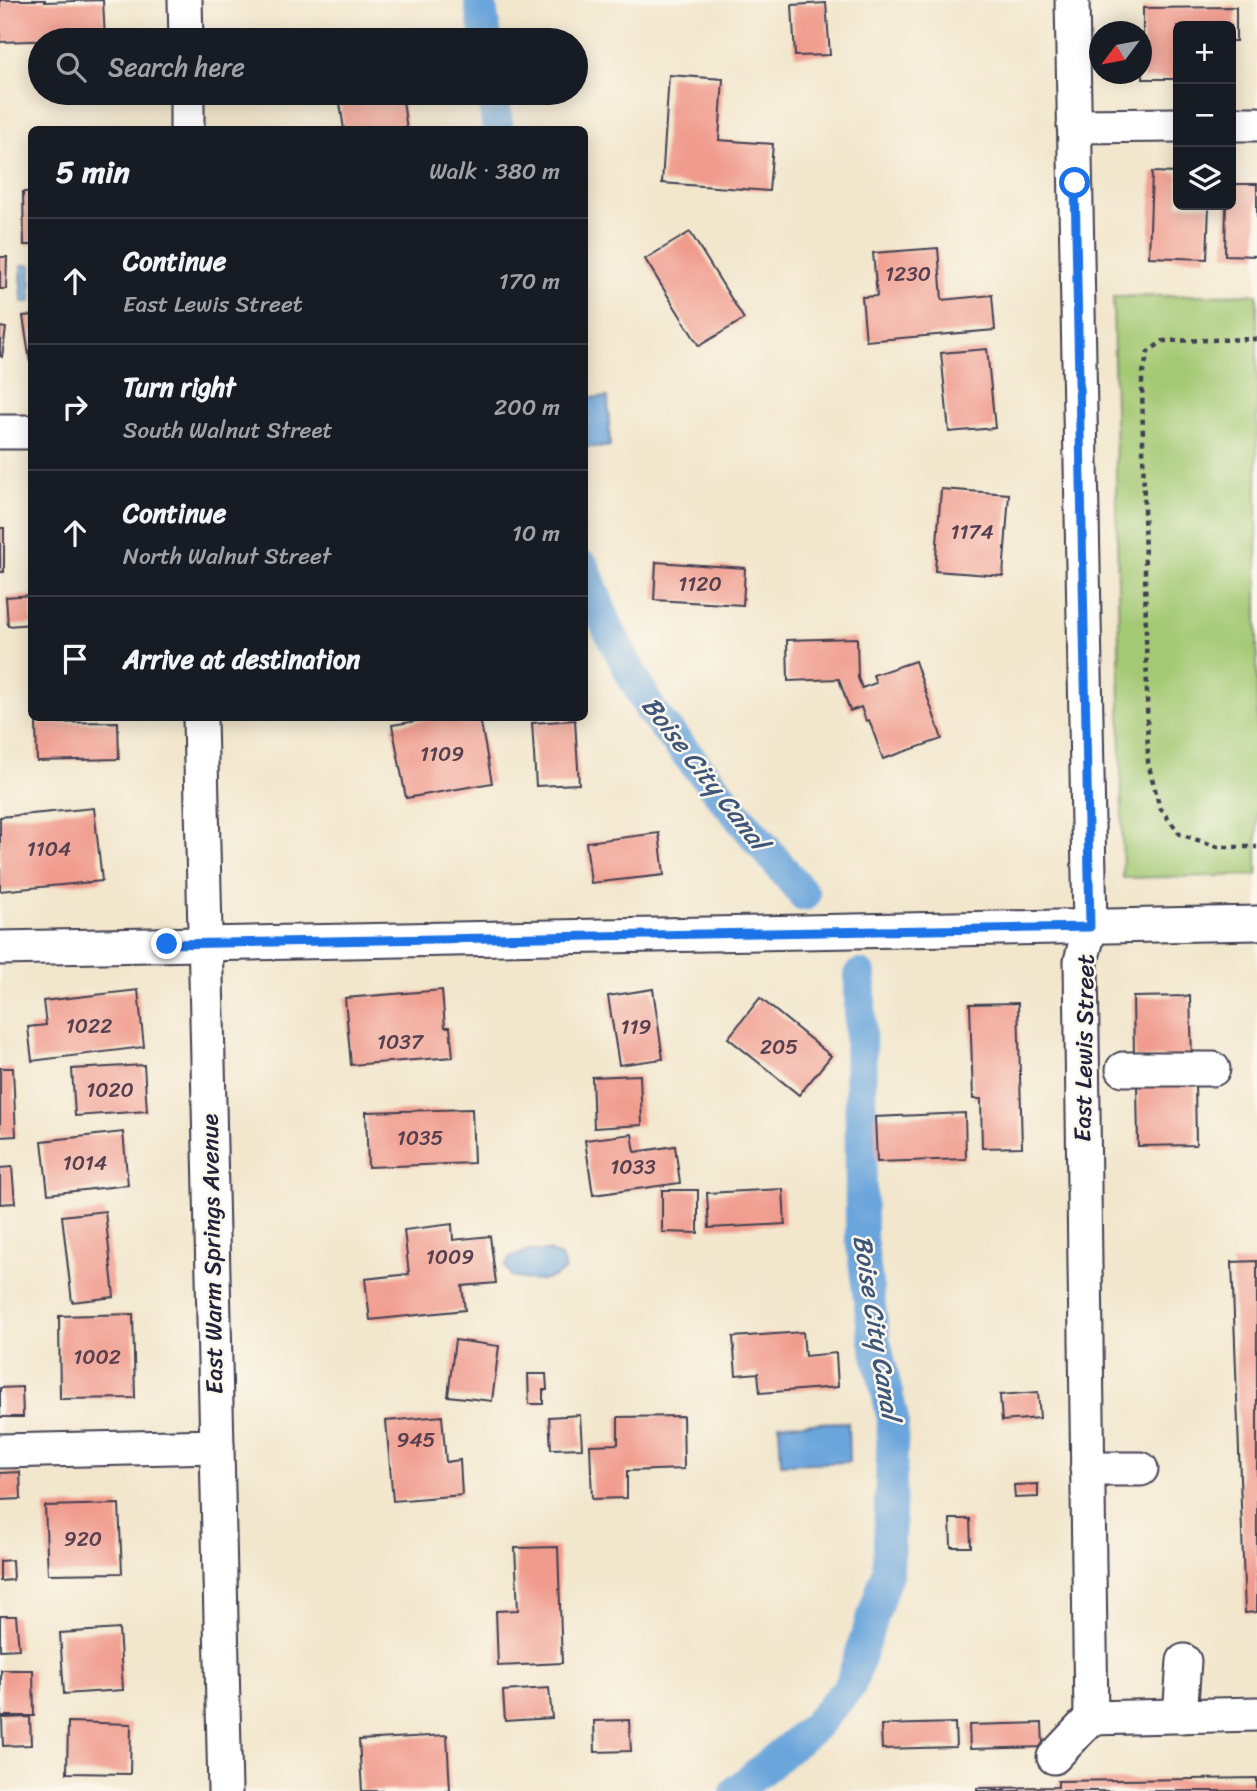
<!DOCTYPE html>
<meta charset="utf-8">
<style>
body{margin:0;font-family:Sriracha,sans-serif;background:#242831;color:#f1f3f6}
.controls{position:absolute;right:21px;top:21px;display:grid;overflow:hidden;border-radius:10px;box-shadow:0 4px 18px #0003}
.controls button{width:63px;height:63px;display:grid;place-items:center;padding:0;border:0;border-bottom:2px solid #363941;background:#171b24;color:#f1f3f6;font:35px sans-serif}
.compass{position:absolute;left:1089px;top:21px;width:63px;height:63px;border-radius:50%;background:#171b24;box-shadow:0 4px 18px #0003;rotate:238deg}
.stop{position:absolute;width:21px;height:21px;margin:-16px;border:5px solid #1a73e8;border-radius:50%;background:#fff}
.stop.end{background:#1a73e8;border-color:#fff;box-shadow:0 2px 7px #0008}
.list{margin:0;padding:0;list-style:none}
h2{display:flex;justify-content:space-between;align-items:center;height:91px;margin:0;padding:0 28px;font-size:30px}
h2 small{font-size:23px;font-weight:400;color:#9ea1a6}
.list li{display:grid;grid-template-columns:46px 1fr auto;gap:21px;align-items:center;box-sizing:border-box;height:126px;padding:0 28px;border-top:2px solid #363941}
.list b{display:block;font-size:26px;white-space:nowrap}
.list p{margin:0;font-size:23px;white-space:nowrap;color:#9ea1a6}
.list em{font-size:23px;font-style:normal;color:#9ea1a6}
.icon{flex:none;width:38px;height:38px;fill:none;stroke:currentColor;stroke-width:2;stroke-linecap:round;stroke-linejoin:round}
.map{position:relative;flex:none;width:1257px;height:1791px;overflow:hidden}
.search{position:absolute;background:#171b24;box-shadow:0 4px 18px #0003;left:28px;top:28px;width:560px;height:77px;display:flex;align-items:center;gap:18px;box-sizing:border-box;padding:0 24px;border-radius:38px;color:#9ea1a6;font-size:26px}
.panel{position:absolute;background:#171b24;box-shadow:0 4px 18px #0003;left:28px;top:126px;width:560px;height:595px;border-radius:10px}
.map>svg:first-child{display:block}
</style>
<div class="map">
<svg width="1257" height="1791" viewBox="0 0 1257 1791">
<rect width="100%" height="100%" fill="#fbf7ec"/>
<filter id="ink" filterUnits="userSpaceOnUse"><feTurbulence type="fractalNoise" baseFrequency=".0143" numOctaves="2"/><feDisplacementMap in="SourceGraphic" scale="14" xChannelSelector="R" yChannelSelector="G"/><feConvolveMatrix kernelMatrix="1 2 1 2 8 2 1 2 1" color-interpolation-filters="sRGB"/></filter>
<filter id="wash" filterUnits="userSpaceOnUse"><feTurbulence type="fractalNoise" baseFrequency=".00686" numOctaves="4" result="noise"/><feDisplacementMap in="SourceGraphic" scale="28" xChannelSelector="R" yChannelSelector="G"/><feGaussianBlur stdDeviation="1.57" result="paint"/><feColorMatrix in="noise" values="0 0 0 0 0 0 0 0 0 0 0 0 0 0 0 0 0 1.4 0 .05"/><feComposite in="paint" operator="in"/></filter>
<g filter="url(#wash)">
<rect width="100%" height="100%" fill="#f2e6cc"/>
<polygon fill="#a4c974" stroke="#637658" stroke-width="2" points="1257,294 1257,875 1123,878 1113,297"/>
<g fill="#6ba5db" stroke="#46648b" stroke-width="2">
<polygon points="21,265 31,265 31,302 22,302"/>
<polygon points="608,397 610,447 585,447 585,398"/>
<path d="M 529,1251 L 548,1251 L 561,1257 L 565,1270 C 546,1285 534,1281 512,1277 L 505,1266 L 510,1257 Z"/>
<polygon points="848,1422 849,1462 781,1464 779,1424"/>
</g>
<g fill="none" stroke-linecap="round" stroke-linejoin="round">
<g stroke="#6ba5db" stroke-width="32">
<polyline points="480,0 486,40"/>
<polyline points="493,93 498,130"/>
<polyline points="584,567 607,627 651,711 804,895"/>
<polyline points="736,1791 815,1726 850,1686 888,1570 893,1419 874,1337 861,1238 860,975"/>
</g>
</g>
<g id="blocks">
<g fill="#f09b8d">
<polygon points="0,0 45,0 45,2 103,0 105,40 62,40 0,42"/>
<polygon points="826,3 830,55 795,56 792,5"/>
<polygon points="1236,7 1236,41 1231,41 1231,26 1178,26 1178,79 1143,79 1143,8"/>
<polygon points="669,75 723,79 719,140 773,144 769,191 662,183"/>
<polygon points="390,93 402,93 407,130 344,130 340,103 390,97"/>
<polygon points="1152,172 1178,173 1178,205 1209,205 1207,259 1149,257"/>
<polygon points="1231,184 1257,184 1257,256 1225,255 1226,205 1231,205"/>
<polygon points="23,192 32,192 32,245 24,245"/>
<polygon points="690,232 744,319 699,346 645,259"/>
<polygon points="938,248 942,300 992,295 995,330 866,341 862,297 877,296 873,253"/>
<polygon points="0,257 7,257 6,289 0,289"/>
<polygon points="32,315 32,362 30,362 23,316"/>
<polygon points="0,327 6,328 2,357 0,356"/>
<polygon points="987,349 995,428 949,432 941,353"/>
<polygon points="941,489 1009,494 1003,576 935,571"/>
<rect x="0" y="528" width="4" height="44"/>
<polygon points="656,562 745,568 743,605 654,600"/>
<polygon points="32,595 32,624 8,626 6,597"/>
<polygon points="857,638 858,678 862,688 876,683 873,675 915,661 942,739 883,759 869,720 866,721 861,707 850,711 839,679 788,681 787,640"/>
<polygon points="435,718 480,718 492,783 406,798 392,725"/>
<polygon points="575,720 579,784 536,786 532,723"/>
<polygon points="118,722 119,759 37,761 36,723"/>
<polygon points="94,808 102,881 0,891 0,817"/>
<polygon points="659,833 664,875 591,883 586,842"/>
<polygon points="653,989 663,1059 619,1065 608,996"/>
<polygon points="138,990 144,1047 32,1061 28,1027 46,1025 43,1001"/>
<polygon points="442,990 445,1027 450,1027 453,1057 351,1065 345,998"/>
<polygon points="1190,996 1192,1057 1134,1058 1133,997"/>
<polygon points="760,998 831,1056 799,1095 728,1038"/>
<polygon points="1018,1003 1022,1147 982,1148 981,1099 973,1099 970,1004"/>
<polygon points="144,1065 147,1111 75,1116 72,1069"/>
<polygon points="0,1068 13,1068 16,1136 0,1137"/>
<polygon points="640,1075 642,1125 594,1128 592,1077"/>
<polygon points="1195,1083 1196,1145 1138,1146 1137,1084"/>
<polygon points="472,1109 474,1163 368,1167 366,1112"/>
<polygon points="965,1113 966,1159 877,1162 875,1117"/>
<polygon points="123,1132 128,1185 48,1194 42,1141"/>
<polygon points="632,1134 635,1152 675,1146 680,1183 593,1195 585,1140"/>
<polygon points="12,1167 15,1203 0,1204 0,1168"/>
<polygon points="783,1189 785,1224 709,1228 707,1193"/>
<polygon points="662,1190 698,1190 698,1233 662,1232"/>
<polygon points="105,1211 114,1297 72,1302 62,1216"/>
<polygon points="452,1224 453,1240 490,1236 496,1283 462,1286 465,1310 370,1320 365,1279 409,1274 404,1230"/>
<polygon points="1257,1261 1257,1612 1245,1613 1232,1262"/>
<polygon points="133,1314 135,1398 60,1399 59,1316"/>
<polygon points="803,1332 805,1356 836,1353 838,1387 760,1393 758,1373 736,1375 733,1337"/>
<polygon points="455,1340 499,1346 492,1401 448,1396"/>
<polygon points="528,1374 546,1374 547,1390 543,1390 543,1404 529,1404"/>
<polygon points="22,1387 23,1417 0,1417 0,1388"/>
<polygon points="1038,1392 1040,1418 1002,1421 1000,1395"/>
<polygon points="580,1415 582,1448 551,1449 549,1417"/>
<polygon points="442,1416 446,1462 460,1460 462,1495 393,1501 386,1421"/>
<polygon points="683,1416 684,1469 627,1471 627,1498 592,1499 590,1445 618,1444 618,1417"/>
<polygon points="20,1472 21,1499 0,1500 0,1473"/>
<polygon points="1038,1484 1038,1497 1015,1498 1014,1485"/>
<polygon points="119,1504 122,1573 48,1574 45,1506"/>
<polygon points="950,1519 970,1519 971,1547 951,1547"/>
<polygon points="558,1547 562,1663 498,1666 496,1611 518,1610 515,1548"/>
<polygon points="12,1560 13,1580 0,1581 0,1561"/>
<polygon points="0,1616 16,1616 19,1649 0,1650"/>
<polygon points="119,1629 123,1690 64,1694 60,1633"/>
<polygon points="1,1670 33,1670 34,1716 1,1716"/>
<polygon points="549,1688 552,1718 505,1721 503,1691"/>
<polygon points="30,1717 31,1745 3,1746 2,1718"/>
<polygon points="629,1720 631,1751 595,1752 594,1721"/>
<polygon points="68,1722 131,1724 130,1774 67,1773"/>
<polygon points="955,1723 956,1747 882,1749 881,1725"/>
<polygon points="1042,1723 1043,1747 970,1749 969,1725"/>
<polygon points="447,1735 450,1791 362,1791 359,1740"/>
<polygon points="1257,1778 1257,1791 977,1791 977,1788 1058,1787 1058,1781"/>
</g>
</g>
</g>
<g filter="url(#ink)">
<use href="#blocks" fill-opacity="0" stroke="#413f51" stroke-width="2"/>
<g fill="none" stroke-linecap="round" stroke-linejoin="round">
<defs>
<g id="minor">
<polyline points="185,0 186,40"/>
<polyline points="1072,0 1090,927 1081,961 1091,1718"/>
<polyline points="187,93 187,130"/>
<polyline points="1231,124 1257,124"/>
<polyline points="1074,126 1178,125"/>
<polyline points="0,432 32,432"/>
<polyline points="200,718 225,1791"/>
<polyline points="0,948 1257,923"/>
<polyline points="1123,1069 1213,1069"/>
<polyline points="0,1451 217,1446"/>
<polyline points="1087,1469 1141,1469"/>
<polyline points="1180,1716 1184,1661"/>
<polyline points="1091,1718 1257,1714"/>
<polyline points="1054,1757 1091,1718"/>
</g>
</defs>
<use href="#minor" stroke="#413f51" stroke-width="37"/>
<polyline stroke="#413f51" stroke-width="4.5" stroke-dasharray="5 5" stroke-linecap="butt" points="1257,339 1163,341 1148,352 1142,377 1148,763 1160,808 1180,834 1218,847 1257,847"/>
<use href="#minor" stroke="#fff" stroke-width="33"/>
</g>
</g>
<g fill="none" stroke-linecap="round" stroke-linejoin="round" filter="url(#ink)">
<polyline stroke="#1a73e8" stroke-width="9" points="167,944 1090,927 1075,183"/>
</g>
<g text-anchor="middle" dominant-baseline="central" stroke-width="5" stroke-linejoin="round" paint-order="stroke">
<g font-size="21" fill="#564050">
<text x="908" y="274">1230</text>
<text x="972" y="532">1174</text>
<text x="700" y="584">1120</text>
<text x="442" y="754">1109</text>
<text x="49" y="849">1104</text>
<text x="89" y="1026">1022</text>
<text x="636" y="1027">119</text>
<text x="400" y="1042">1037</text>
<text x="779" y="1047">205</text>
<text x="110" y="1090">1020</text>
<text x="420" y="1138">1035</text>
<text x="85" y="1163">1014</text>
<text x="633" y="1167">1033</text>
<text x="450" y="1257">1009</text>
<text x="97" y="1357">1002</text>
<text x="416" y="1440">945</text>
<text x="83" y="1539">920</text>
</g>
<g font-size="24" fill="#22223b" stroke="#fbf7ec">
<text transform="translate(1084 1048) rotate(-89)">East Lewis Street</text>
<text transform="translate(212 1254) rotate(-91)">East Warm Springs Avenue</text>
</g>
<g font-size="26" font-style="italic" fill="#3f567b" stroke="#fbf7ec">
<text transform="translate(705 773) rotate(52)">Boise City Canal</text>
<text transform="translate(877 1327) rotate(81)">Boise City Canal</text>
</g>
</g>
</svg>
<div class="controls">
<button>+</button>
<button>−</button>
<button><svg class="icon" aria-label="layers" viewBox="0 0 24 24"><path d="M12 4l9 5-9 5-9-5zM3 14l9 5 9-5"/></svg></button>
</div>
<svg class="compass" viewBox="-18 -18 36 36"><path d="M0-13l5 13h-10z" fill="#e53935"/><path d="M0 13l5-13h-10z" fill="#9ea1a6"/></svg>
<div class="stop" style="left:1075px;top:183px"></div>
<div class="stop end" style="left:167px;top:944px"></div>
<div class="search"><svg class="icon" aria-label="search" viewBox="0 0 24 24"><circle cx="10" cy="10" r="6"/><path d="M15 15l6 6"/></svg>Search here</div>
<section class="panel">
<h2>5 min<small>Walk · 380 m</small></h2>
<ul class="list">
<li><svg class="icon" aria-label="ahead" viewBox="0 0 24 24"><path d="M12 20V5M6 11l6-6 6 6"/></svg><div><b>Continue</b><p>East Lewis Street</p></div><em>170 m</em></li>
<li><svg class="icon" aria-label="right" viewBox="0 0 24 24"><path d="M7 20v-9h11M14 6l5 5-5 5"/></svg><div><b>Turn right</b><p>South Walnut Street</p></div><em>200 m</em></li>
<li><svg class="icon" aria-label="ahead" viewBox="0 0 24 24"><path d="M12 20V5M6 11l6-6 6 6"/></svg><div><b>Continue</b><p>North Walnut Street</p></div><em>10 m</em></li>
<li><svg class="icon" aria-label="arrive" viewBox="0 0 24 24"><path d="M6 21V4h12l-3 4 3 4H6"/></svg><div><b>Arrive at destination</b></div></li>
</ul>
</section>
</div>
